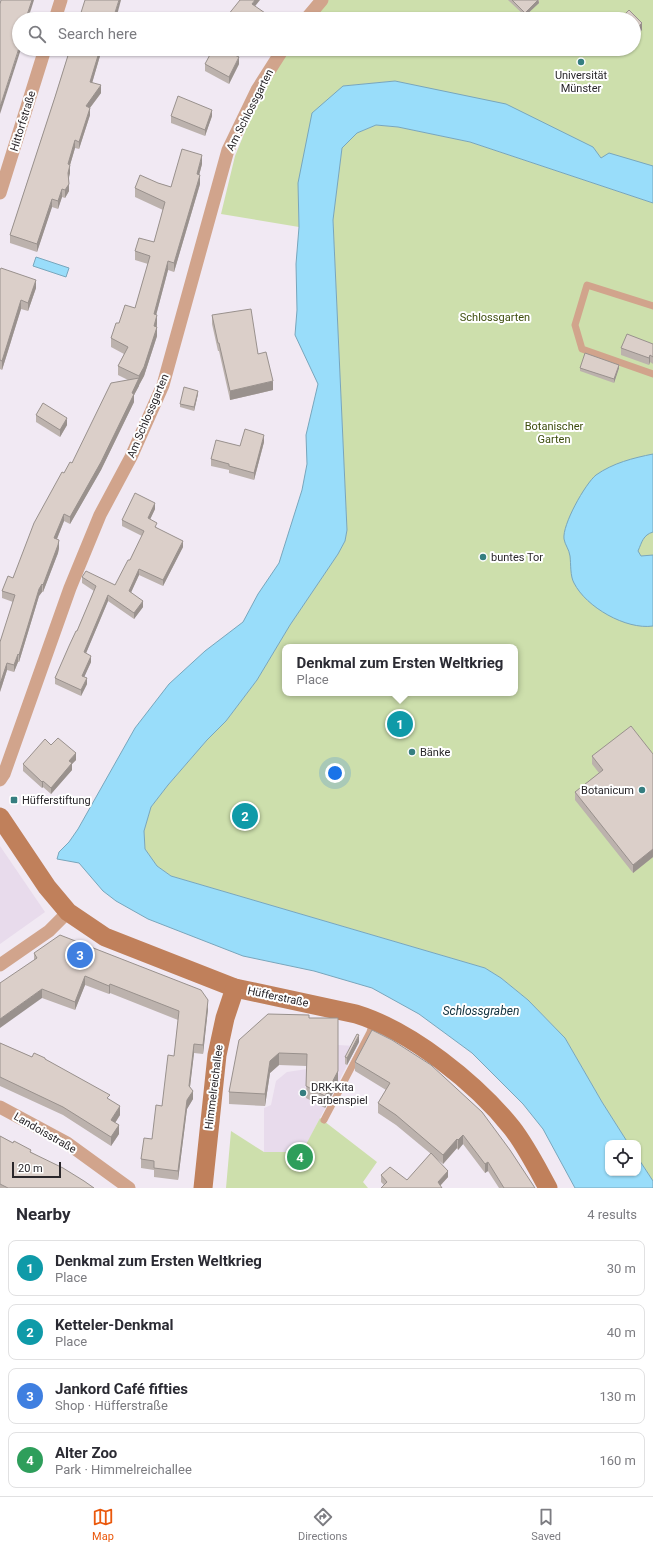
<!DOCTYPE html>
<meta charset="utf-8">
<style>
body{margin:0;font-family:Roboto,sans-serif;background:#f7f7f7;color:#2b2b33}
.controls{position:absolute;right:12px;bottom:12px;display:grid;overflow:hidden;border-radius:8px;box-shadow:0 1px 3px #0004}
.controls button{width:36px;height:36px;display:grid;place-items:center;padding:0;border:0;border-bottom:1px solid #e1e1e2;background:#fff;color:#2b2b33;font:20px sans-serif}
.scale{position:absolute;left:12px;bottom:10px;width:49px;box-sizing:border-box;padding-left:4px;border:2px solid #2a272b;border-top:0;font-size:11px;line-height:14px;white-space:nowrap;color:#2a272b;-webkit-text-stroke:3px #fff;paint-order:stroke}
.you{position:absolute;left:335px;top:773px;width:14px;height:14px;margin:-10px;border:3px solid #fff;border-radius:50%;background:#1a73e8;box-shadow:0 0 0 6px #1a73e833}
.badge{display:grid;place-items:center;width:26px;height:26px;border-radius:50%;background:#ea580c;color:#fff;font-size:13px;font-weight:700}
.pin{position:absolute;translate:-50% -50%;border:2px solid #fff;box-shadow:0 1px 4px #0006}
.popup{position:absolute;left:282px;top:644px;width:236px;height:52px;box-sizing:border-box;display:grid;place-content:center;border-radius:8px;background:#fff;filter:drop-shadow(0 1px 3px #0005);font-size:13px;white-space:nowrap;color:#7c7c81}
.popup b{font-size:15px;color:#2b2b33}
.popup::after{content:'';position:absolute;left:50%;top:100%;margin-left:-8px;border:8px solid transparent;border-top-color:#fff}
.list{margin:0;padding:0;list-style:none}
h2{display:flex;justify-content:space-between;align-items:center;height:52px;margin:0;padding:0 16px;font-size:17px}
h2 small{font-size:13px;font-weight:400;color:#7c7c81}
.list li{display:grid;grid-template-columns:26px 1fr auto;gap:12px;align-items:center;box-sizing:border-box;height:56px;margin:0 8px 8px;padding:0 8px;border:1px solid #e1e1e2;border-radius:8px}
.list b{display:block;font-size:15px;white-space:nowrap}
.list p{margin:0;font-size:13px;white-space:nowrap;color:#7c7c81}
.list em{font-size:13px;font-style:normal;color:#7c7c81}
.icon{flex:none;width:22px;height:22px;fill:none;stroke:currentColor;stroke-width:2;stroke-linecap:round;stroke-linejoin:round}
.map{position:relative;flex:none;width:653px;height:1188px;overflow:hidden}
.search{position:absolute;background:#fff;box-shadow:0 1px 3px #0004;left:12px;right:12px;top:12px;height:44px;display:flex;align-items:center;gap:10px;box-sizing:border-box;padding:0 14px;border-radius:22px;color:#7c7c81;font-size:15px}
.sheet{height:308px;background:#fff}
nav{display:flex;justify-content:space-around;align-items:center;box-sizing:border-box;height:56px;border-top:1px solid #e1e1e2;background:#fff;font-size:11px;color:#7c7c81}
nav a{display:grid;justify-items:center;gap:2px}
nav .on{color:#ea580c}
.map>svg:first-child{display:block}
</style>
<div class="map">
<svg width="653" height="1188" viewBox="0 0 653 1188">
<rect width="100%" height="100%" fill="#f1e9f3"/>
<g fill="#e8dbec">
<polygon points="0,846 45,912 0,944"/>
<polygon points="359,1042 302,1153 264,1152 264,1108 271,1105 276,1081 287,1072 307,1069 338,1045 355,1046"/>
</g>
<g fill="#cddfac" fill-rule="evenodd">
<polygon points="326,0 653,0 653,166 601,158 417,86 395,81 343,86 298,183 299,227 221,214 235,156 260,95 287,49 634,49 634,19 310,19"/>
<path d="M 376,125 L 398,127 L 470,142 L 653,203 L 653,1181 L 638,1158 L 638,1143 L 628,1143 L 602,1102 L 565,1038 L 528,1000 L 501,978 L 485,968 L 171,876 L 157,866 L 145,849 L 144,831 L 151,807 L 168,785 L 207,740 L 226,721 L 257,680 L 290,625 L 338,554 L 345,541 L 347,530 L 333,220 L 342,148 L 357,133 ZM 285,647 L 515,647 L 515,693 L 285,693 Z"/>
<polygon points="320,1118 377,1162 363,1182 368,1188 226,1188 231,1131 264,1152 302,1152"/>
</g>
<g fill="#99ddfa" stroke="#78a6bc">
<polygon points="395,81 506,104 593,147 601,158 609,153 653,166 653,203 470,142 398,127 376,125 357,133 342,148 333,220 347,530 345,541 338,554 290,625 257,680 226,721 207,740 168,785 151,807 144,831 145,849 157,866 171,876 485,968 501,978 528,1000 565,1038 602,1102 628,1143 608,1143 608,1173 638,1173 638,1158 653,1181 653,1188 575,1188 543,1129 523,1104 472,1053 419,1014 372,988 314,971 243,956 148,919 116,901 103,891 79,863 57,859 59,852 69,842 78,829 135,728 169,684 205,651 243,622 258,594 279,563 302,490 307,464 306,435 318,384 295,335 297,310 296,264 299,227 298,183 312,113 343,86"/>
<polygon points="36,257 69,268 66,277 33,266"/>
<path d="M 653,454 L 653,532 C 643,535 642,542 638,551 L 641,556 L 653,555 L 653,626 C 626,630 586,607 574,583 C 570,576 571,564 570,556 C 569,549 565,545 564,539 C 562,525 585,484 596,475 C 613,463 633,458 653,454 Z"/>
</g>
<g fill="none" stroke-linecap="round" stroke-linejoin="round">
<g stroke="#d1a48c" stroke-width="7">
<polyline points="653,306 587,285 575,325 582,349 653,374"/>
<polyline points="324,1120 370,1032 373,1022"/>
</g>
<g stroke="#d1a48c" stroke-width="13">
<polyline points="55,19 61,0"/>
<polyline points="306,19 322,0"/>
<polyline points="0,193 45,49"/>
<polyline points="0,780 4,774 70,588 100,515 131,457 163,385 228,150 257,90 283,49"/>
<polyline points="0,965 49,931 68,912"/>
<polyline points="0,1107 67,1143 129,1188"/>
</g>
<g stroke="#c0805b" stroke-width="19">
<path d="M 0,817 L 47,887 L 68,912 L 105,937 L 235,988 L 356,1014 C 411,1031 476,1083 512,1128 C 526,1146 537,1168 548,1188"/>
<polyline points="203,1188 217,1055 225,1018 235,988"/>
</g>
</g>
<g fill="#bcb2ad">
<polygon points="508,0 539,0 539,3 525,16"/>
<polygon points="228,15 268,19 228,19"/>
<polygon points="70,49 102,49 92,83 101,93 90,108 90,115 79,149 75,148 70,165 70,173 69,178 69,191 65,198 62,197 58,209 52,207 37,252 10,243 10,235 55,97"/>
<polygon points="205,64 239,64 229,84 205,71"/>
<polygon points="171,116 212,116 205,136 171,123"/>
<polygon points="202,164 199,175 200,184 174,272 168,270 156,315 157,324 157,336 144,376 134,395 134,402 101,470 70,524 64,521 57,539 59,548 58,553 43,592 42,592 39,596 19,662 18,662 14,672 7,670 0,692 13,602 2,598 2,591 13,578 64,473 72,463 128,380 118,375 118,366 124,354 111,347 111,338 119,323 135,308 148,264 135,260 135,251 154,242 163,210 135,197 135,188 158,183 171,187"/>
<polygon points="0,270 36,288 28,311 21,309 2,370 0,369"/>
<polygon points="212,315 273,390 230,400 219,351 218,351 212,324"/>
<polygon points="653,344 653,364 650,362 649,365 621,355 621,348"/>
<polygon points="580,368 619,368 614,383 580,371"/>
<polygon points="198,394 194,411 180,407 180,404"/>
<polygon points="36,415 67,425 60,437 36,422"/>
<polygon points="264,442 254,480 229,473 229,470 211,466 211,459 240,446"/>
<polygon points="155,509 150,519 157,528 183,547 163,586 139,575 131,592 143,607 134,619 108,601 86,653 91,662 84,677 87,684 81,696 55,684 55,678 77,631 94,591 82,583 82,577 115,585 130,560 142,536 122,526 122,520"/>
<polygon points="51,745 76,760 72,764 72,770 51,794 43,787 42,788 23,771 23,764"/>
<polygon points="653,754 653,857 633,873 575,800 575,792 599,773 592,764 592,756"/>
<polygon points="34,953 208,1009 203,1054 194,1053 190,1087 193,1099 187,1109 178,1180 154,1177 154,1170 141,1168 141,1159 152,1139 162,1106 174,1056 178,1020 110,993 109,994 85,985 75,1010 42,998 34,960"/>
<polygon points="309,1018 338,1083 325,1108 306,1098 307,1066 279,1065 270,1073 265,1106 229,1104 229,1092"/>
<polygon points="372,1030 535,1188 499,1188 488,1171 485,1173 463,1144 458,1150 457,1148 443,1164 437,1159 448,1177 440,1186 384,1185 381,1182 381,1175 407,1180 431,1154 396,1125 378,1113 378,1103 386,1090 355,1071 355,1062"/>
<polygon points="359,1042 347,1065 345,1064 345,1057"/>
<polygon points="0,1043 32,1057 45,1059 110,1100 120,1115 115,1123 119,1134 111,1146 63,1115 0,1086"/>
<polygon points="0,1136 31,1152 94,1188 0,1188"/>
</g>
<g fill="#99918d">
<polygon points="32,0 34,0 28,19 26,18"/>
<polygon points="119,0 121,0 116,19 113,19"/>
<polygon points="255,0 260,0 252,10 252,4"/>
<polygon points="538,0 539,3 525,16 525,13"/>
<polygon points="642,23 642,30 634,38 634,31"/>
<polygon points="19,49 21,49 0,114 0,107"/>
<polygon points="100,49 102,49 90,90 90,82"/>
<polygon points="239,57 239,64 229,84 229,77"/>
<polygon points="101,85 101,93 86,113 86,106"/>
<polygon points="90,108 90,115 79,149 79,142"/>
<polygon points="212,110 212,116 205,136 205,130"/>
<polygon points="75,140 75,148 68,172 68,164"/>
<polygon points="202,155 202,164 197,183 197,174"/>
<polygon points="70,165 70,173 68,180 68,173"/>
<polygon points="200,175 200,184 174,272 174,263"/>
<polygon points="69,184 69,191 65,198 65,190"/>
<polygon points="62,189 62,197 58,209 58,201"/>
<polygon points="52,199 52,207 37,252 37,244"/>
<polygon points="168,261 168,270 154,323 154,314"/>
<polygon points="36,280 36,288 28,311 28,303"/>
<polygon points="21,300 21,309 2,370 2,361"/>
<polygon points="157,315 157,324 155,333 157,327 157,336 144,376 139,385 139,376"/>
<polygon points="650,355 650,362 649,365 649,358"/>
<polygon points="619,365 619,368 614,383 614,379"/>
<polygon points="139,378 139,386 134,395 134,402 101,470 70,524 70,517"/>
<polygon points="273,381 273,390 230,400 230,391"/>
<polygon points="198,391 198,394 194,411 194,407"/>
<polygon points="67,418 67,425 60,437 60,430"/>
<polygon points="264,435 264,442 254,480 254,473"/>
<polygon points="155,503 155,509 148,524 148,518"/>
<polygon points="64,514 64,521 54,546 54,538"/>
<polygon points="59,540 59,548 58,553 43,592 43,585"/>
<polygon points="183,541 183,547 163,586 163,580"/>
<polygon points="139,569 139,575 129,597 129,591"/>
<polygon points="42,584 42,592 39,596 19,662 19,655 39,589"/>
<polygon points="108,595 108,601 84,658 84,652"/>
<polygon points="143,601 143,607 134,619 134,613"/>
<polygon points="18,654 18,662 14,672 14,665"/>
<polygon points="91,656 91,662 82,682 82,676"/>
<polygon points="7,663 7,670 0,692 0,684"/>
<polygon points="87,678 87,684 81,696 81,690"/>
<polygon points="76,753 76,760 72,764 72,770 51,794 51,788 69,761"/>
<polygon points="43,781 43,787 42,788 42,782"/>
<polygon points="653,849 653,857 633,873 633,865"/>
<polygon points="85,976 85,985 75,1010 75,1002"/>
<polygon points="110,984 110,993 109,994 109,986"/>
<polygon points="42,989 42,998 0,1028 0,1019"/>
<polygon points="208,1000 208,1009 203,1054 203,1045"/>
<polygon points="338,1018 338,1083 325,1108 325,1096"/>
<polygon points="359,1035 359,1042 347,1065 347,1058"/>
<polygon points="194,1044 194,1053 189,1095 189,1086"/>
<polygon points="279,1053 279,1065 270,1073 265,1106 265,1094 270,1061"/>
<polygon points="193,1091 193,1099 187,1109 178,1180 178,1171 187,1100"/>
<polygon points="120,1106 120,1115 111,1129 111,1120"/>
<polygon points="119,1125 119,1134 111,1146 111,1137"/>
<polygon points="463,1135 463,1144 458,1150 458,1140"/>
<polygon points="457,1139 457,1148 443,1164 443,1155"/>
<polygon points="488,1162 488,1171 485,1173 485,1164"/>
<polygon points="448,1171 448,1177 438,1188 438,1182"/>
</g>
<g fill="#dbcfc9" stroke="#99918d">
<polygon points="1,0 32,0 26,18 28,18 28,19 19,19 19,48 0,107 0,4"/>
<polygon points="85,0 119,0 113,19 79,19"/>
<polygon points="240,0 255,0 252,4 268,15 265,19 233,19 228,15"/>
<polygon points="512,0 538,0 525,13"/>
<polygon points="629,10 642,23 634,31 634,19 620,19"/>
<polygon points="70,49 100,49 90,82 101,85 86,106 90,108 79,142 75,140 68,164 70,165 68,173 69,184 65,190 62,189 58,201 52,199 37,244 10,235 55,97"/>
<polygon points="213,49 222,49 239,57 229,77 205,64"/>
<polygon points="178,96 212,110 205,130 171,116"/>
<polygon points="182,149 202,155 197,174 200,175 174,263 168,261 154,314 157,315 154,326 157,327 144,367 139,376 118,366 128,347 111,338 116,323 119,323 125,305 135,308 150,256 135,251 139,238 154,242 165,202 135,188 140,175 158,183 171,187"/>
<polygon points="1,268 36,280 28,303 21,300 2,361 0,360 0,270"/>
<polygon points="251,309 258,354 266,352 273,381 230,391 219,343 218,343 212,315"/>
<polygon points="627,334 653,344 653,357 650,355 649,358 621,348"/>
<polygon points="585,353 619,365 614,379 580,368"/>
<polygon points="139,378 132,393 134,394 101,462 70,517 64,514 54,538 59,540 58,545 43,585 42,584 39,589 19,655 18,654 14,665 7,663 0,684 0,642 15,595 2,591 8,576 13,578 34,523 62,472 64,473 70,462 72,463 111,383"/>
<polygon points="184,387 198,391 194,407 180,404"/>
<polygon points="43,403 67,418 60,430 36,415"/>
<polygon points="245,429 264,435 254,473 229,466 229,464 211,459 216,440 240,446"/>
<polygon points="135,493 155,503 148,518 157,523 155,527 183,541 163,580 139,569 129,591 143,601 134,613 108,595 84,652 91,656 82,676 87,678 81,690 55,678 69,646 76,631 77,631 96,586 82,577 86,571 115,585 128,560 130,560 144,531 122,520"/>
<polygon points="631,726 653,754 653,849 633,865 575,792 603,770 592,756"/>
<polygon points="58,738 76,753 69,761 72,763 51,788 43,781 42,782 23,764 45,739 51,745"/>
<polygon points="60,935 201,990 208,1000 203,1045 194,1044 189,1086 193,1091 187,1100 178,1171 154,1168 154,1161 141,1159 144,1138 152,1139 156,1105 162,1106 168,1055 174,1056 179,1011 110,984 109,986 85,976 75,1002 42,989 0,1019 0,983 37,958 34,953"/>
<polygon points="268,1014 309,1015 309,1018 338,1018 338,1071 325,1096 306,1086 307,1054 279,1053 270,1061 265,1094 229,1092 239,1040"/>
<polygon points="372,1030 392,1040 431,1065 482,1112 510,1150 535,1188 504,1188 488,1162 485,1164 463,1135 458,1140 457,1139 443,1155 396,1115 378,1103 390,1083 355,1062"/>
<polygon points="357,1034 359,1035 347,1058 345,1057"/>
<polygon points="0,1043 32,1057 34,1053 45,1058 45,1059 110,1095 107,1098 120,1106 111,1120 119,1125 111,1137 63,1107 0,1077"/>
<polygon points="0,1136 13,1143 14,1141 31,1150 30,1152 63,1168 84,1181 94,1188 8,1188 0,1184"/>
<polygon points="431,1153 448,1171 438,1182 442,1188 381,1188 387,1182 381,1175 390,1167 407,1180"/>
</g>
<g fill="#357e80" stroke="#fff" stroke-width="1.5">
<circle cx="581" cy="62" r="4"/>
<circle cx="483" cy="557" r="4"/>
<circle cx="412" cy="752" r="4"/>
<circle cx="642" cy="790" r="4"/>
<rect x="10" y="796" width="8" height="8" rx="2"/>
<circle cx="303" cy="1093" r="4"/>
</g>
<g text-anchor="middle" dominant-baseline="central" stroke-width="4" stroke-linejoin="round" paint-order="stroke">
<g font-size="11" fill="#2a272b" stroke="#fff" text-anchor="start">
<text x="581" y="75" text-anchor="middle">Universität<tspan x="581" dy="13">Münster</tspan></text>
<text x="491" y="557">buntes Tor</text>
<text x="420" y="752">Bänke</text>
<text x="634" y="790" text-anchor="end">Botanicum</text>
<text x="22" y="800">Hüfferstiftung</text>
<text x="311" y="1087">DRK-Kita<tspan x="311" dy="13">Farbenspiel</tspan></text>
</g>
<g font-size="11" fill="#2a272b" stroke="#fff">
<text transform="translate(250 110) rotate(-63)">Am Schlossgarten</text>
<text transform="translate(23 121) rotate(-73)">Hittorfstraße</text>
<text transform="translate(148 416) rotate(-67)">Am Schlossgarten</text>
<text transform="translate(278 997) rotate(12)">Hüfferstraße</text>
<text transform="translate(214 1087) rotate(-83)">Himmelreichallee</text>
<text transform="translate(45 1133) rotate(30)">Landoisstraße</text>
</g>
<g font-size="11" fill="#3d4d0d" stroke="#fff">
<text x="495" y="317">Schlossgarten</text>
<text x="554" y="426">Botanischer<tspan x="554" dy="13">Garten</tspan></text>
</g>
<g font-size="12" font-style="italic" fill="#10303d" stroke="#fff">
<text x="481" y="1011">Schlossgraben</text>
</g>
</g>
</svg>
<div class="controls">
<button><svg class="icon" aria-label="locate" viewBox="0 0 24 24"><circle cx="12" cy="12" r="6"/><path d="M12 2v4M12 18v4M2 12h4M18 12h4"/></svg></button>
</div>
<div class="scale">20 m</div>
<div class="you"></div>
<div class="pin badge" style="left:400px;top:724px;background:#0f9aa8">1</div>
<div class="popup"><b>Denkmal zum Ersten Weltkrieg</b>Place</div>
<div class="pin badge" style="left:245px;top:816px;background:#0f9aa8">2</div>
<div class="pin badge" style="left:80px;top:955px;background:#3f7fe0">3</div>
<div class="pin badge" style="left:300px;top:1157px;background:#2e9e5b">4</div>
<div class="search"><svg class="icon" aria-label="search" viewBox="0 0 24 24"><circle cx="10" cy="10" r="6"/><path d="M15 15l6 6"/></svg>Search here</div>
</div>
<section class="sheet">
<h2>Nearby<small>4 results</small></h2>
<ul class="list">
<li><span class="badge" style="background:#0f9aa8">1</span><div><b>Denkmal zum Ersten Weltkrieg</b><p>Place</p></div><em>30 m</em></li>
<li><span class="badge" style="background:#0f9aa8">2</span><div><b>Ketteler-Denkmal</b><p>Place</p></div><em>40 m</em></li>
<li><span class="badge" style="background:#3f7fe0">3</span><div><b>Jankord Café fifties</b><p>Shop · Hüfferstraße</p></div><em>130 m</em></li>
<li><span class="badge" style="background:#2e9e5b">4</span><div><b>Alter Zoo</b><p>Park · Himmelreichallee</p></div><em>160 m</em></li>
</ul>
</section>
<nav>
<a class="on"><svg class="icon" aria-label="map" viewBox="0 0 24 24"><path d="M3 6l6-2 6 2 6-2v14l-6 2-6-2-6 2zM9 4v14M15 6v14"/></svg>Map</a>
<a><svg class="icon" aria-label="directions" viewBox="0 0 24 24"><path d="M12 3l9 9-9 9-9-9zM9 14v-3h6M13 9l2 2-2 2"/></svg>Directions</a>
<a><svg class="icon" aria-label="saved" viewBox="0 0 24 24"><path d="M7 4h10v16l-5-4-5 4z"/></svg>Saved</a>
</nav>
